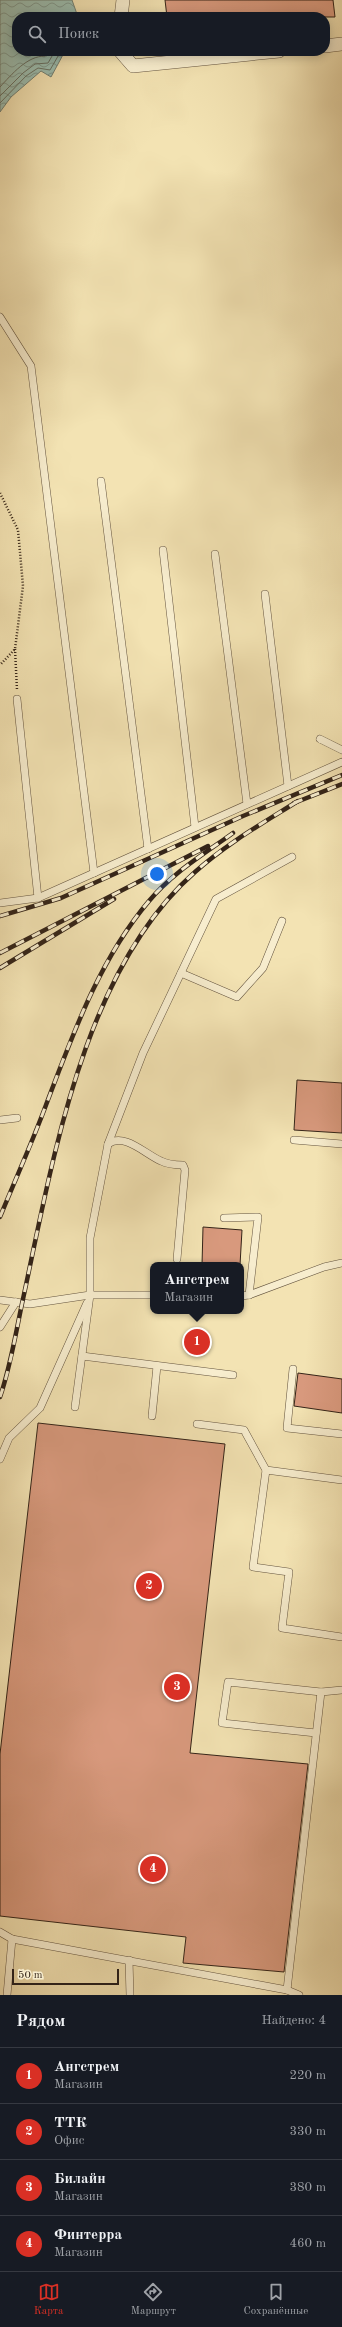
<!DOCTYPE html>
<html lang="ru">
<meta charset="utf-8">
<style>
body{margin:0;font-family:"Old Standard TT",serif;background:#242831;color:#f1f3f6}
.scale{position:absolute;left:12px;bottom:10px;width:107px;box-sizing:border-box;padding-left:4px;border:2px solid #342418;border-top:0;font-size:11px;line-height:14px;white-space:nowrap;color:#342418;-webkit-text-stroke:3px #f7edce;paint-order:stroke}
.you{position:absolute;left:157px;top:874px;width:14px;height:14px;margin:-10px;border:3px solid #fff;border-radius:50%;background:#1a73e8;box-shadow:0 0 0 6px #1a73e833}
.badge{display:grid;place-items:center;width:26px;height:26px;border-radius:50%;background:#d93025;color:#fff;font-size:13px;font-weight:700}
.pin{position:absolute;translate:-50% -50%;border:2px solid #fff;box-shadow:0 1px 4px #0006}
.popup{position:absolute;left:150px;top:1262px;width:94px;height:52px;box-sizing:border-box;display:grid;place-content:center;border-radius:8px;background:#171b24;filter:drop-shadow(0 1px 3px #0005);font-size:13px;white-space:nowrap;color:#9ea1a6}
.popup b{font-size:15px;color:#f1f3f6}
.popup::after{content:'';position:absolute;left:50%;top:100%;margin-left:-8px;border:8px solid transparent;border-top-color:#171b24}
.list{margin:0;padding:0;list-style:none}
h2{display:flex;justify-content:space-between;align-items:center;height:52px;margin:0;padding:0 16px;font-size:17px}
h2 small{font-size:13px;font-weight:400;color:#9ea1a6}
.list li{display:grid;grid-template-columns:26px 1fr auto;gap:12px;align-items:center;box-sizing:border-box;height:56px;padding:0 16px;border-top:1px solid #363941}
.list b{display:block;font-size:15px;white-space:nowrap}
.list p{margin:0;font-size:13px;white-space:nowrap;color:#9ea1a6}
.list em{font-size:13px;font-style:normal;color:#9ea1a6}
.icon{flex:none;width:22px;height:22px;fill:none;stroke:currentColor;stroke-width:2;stroke-linecap:round;stroke-linejoin:round}
.map{position:relative;flex:none;width:342px;height:1995px;overflow:hidden}
.search{position:absolute;background:#171b24;box-shadow:0 2px 10px #0003;left:12px;right:12px;top:12px;height:44px;display:flex;align-items:center;gap:10px;box-sizing:border-box;padding:0 14px;border-radius:16px;color:#9ea1a6;font-size:15px}
.sheet{height:276px;background:#171b24}
nav{display:flex;justify-content:space-around;align-items:center;box-sizing:border-box;height:56px;border-top:1px solid #363941;background:#171b24;font-size:11px;color:#9ea1a6}
nav a{display:grid;justify-items:center;gap:2px}
nav .on{color:#d93025}
.map>svg:first-child{display:block}
</style>
<div class="map">
<svg width="342" height="1995" viewBox="0 0 342 1995">
<defs>
<pattern id="water-waves" width="16" height="10" patternUnits="userSpaceOnUse"><rect width="16" height="10" fill="#9bbeb1"/><path d="M0 5q4-4 8 0t8 0" fill="none" stroke="#7f9a8f"/></pattern>
</defs>
<rect width="100%" height="100%" fill="#f3e3b3"/>
<filter id="stains"><feTurbulence type="fractalNoise" baseFrequency=".005" numOctaves="4"/><feColorMatrix values="0 0 0 0 .2 0 0 0 0 .09 0 0 0 0 .02 0 0 0 .5 -.17"/></filter>
<radialGradient id="worn" r=".72"><stop offset=".6" stop-color="#630" stop-opacity="0"/><stop offset="1" stop-color="#630" stop-opacity=".3"/></radialGradient>
<polygon fill="url(#water-waves)" stroke="#728074" points="0,0 72,0 78,17 17,17 17,51 65,51 51,77 41,71 11,97 0,112"/>
<g fill="none" stroke-linecap="round" stroke-linejoin="round">
<g stroke="#687164" stroke-width="1">
<path d="M 0,87 C 12,74 27,56 45,56 L 48,51"/>
<polyline points="0,96 23,73 35,64 48,63 55,51"/>
<polyline points="0,103 26,76 38,68 50,70 61,51"/>
</g>
</g>
<g fill="#d8997d" stroke="#342418">
<polygon points="165,0 333,0 335,17 167,17"/>
<polygon points="297,1080 342,1083 342,1133 294,1130"/>
<polygon points="203,1227 242,1230 240,1265 202,1265"/>
<polygon points="298,1373 342,1379 342,1413 294,1406"/>
<polygon points="38,1423 225,1444 190,1753 308,1764 284,1972 183,1963 186,1937 0,1916 0,1754"/>
</g>
<g fill="none" stroke-linecap="round" stroke-linejoin="round">
<defs>
<g id="service">
<polyline points="0,317 31,366 94,873"/>
<polyline points="101,481 148,849"/>
<polyline points="163,550 195,827"/>
<polyline points="215,554 247,804"/>
<polyline points="265,594 288,786"/>
<polyline points="17,699 38,898"/>
<polyline points="320,739 342,750"/>
<polyline points="0,903 38,898 342,762"/>
<polyline points="181,973 237,997 263,968 282,921"/>
<polyline points="0,1120 17,1118"/>
<polyline points="294,1140 342,1144"/>
<polyline points="108,1144 143,1053 216,899 292,857"/>
<polyline points="224,1218 258,1217 249,1295"/>
<polyline points="241,1296 249,1295 324,1267 342,1263"/>
<polyline points="0,1300 30,1304 90,1295 153,1295"/>
<polyline points="0,1327 16,1302"/>
<polyline points="82,1356 233,1375"/>
<polyline points="293,1369 287,1428 342,1434"/>
<path d="M 75,1407 L 90,1295 L 90,1238 L 108,1144 C 124,1132 145,1154 161,1161 C 167,1164 176,1165 183,1165 L 185,1170 L 177,1259"/>
<polyline points="152,1416 157,1366"/>
<polyline points="197,1424 244,1430 266,1470 253,1567 289,1572 282,1628 342,1637"/>
<polyline points="0,1459 9,1438 40,1408 87,1303"/>
<polyline points="266,1470 342,1480"/>
<polyline points="316,1733 222,1723 228,1682 321,1692"/>
<polyline points="0,1932 12,1939 287,1990 299,1995"/>
<polyline points="129,1960 130,1995"/>
<polyline points="287,1990 321,1692 342,1690"/>
<polyline points="7,1995 12,1939"/>
</g>
<g id="minor">
<polyline points="121,17 123,0"/>
<polyline points="325,46 342,44"/>
<polyline points="120,51 133,66 279,51"/>
</g>
</defs>
<use href="#service" stroke="#64543f" stroke-width="8"/>
<use href="#minor" stroke="#64543f" stroke-width="14"/>
<g stroke="#342418" stroke-width="2.5" stroke-dasharray="1 2" stroke-linecap="butt">
<polyline points="0,493 18,530 23,586 15,649 0,665"/>
<polyline points="15,649 17,690"/>
</g>
<use href="#service" stroke="#f7edce" stroke-width="7"/>
<use href="#minor" stroke="#f7edce" stroke-width="13"/>
<defs>
<g id="rail">
<polyline points="294,803 342,784"/>
<polyline points="0,916 61,898 243,816 342,775"/>
<polyline points="0,953 208,846"/>
<polyline points="0,968 114,899"/>
<path d="M 0,1217 C 15,1180 32,1143 46,1105 C 73,1034 99,960 149,901 C 172,873 204,854 233,833"/>
<path d="M 0,1397 C 11,1365 16,1331 23,1299 C 53,1160 83,970 195,872 C 226,844 263,823 298,801"/>
</g>
</defs>
<use href="#rail" stroke="#342418" stroke-width="4.5"/>
<use href="#rail" stroke="#f7edce" stroke-width="3" stroke-dasharray="9" stroke-linecap="butt"/>
</g>
<rect width="100%" height="100%" filter="url(#stains)"/>
<rect width="100%" height="100%" fill="url(#worn)"/>
</svg>
<div class="scale">50 m</div>
<div class="you"></div>
<div class="pin badge" style="left:197px;top:1342px">1</div>
<div class="popup"><b>Ангстрем</b>Магазин</div>
<div class="pin badge" style="left:149px;top:1586px">2</div>
<div class="pin badge" style="left:177px;top:1687px">3</div>
<div class="pin badge" style="left:153px;top:1869px">4</div>
<div class="search"><svg class="icon" aria-label="search" viewBox="0 0 24 24"><circle cx="10" cy="10" r="6"/><path d="M15 15l6 6"/></svg>Поиск</div>
</div>
<section class="sheet">
<h2>Рядом<small>Найдено: 4</small></h2>
<ul class="list">
<li><span class="badge">1</span><div><b>Ангстрем</b><p>Магазин</p></div><em>220 m</em></li>
<li><span class="badge">2</span><div><b>ТТК</b><p>Офис</p></div><em>330 m</em></li>
<li><span class="badge">3</span><div><b>Билайн</b><p>Магазин</p></div><em>380 m</em></li>
<li><span class="badge">4</span><div><b>Финтерра</b><p>Магазин</p></div><em>460 m</em></li>
</ul>
</section>
<nav>
<a class="on"><svg class="icon" aria-label="map" viewBox="0 0 24 24"><path d="M3 6l6-2 6 2 6-2v14l-6 2-6-2-6 2zM9 4v14M15 6v14"/></svg>Карта</a>
<a><svg class="icon" aria-label="directions" viewBox="0 0 24 24"><path d="M12 3l9 9-9 9-9-9zM9 14v-3h6M13 9l2 2-2 2"/></svg>Маршрут</a>
<a><svg class="icon" aria-label="saved" viewBox="0 0 24 24"><path d="M7 4h10v16l-5-4-5 4z"/></svg>Сохранённые</a>
</nav>
